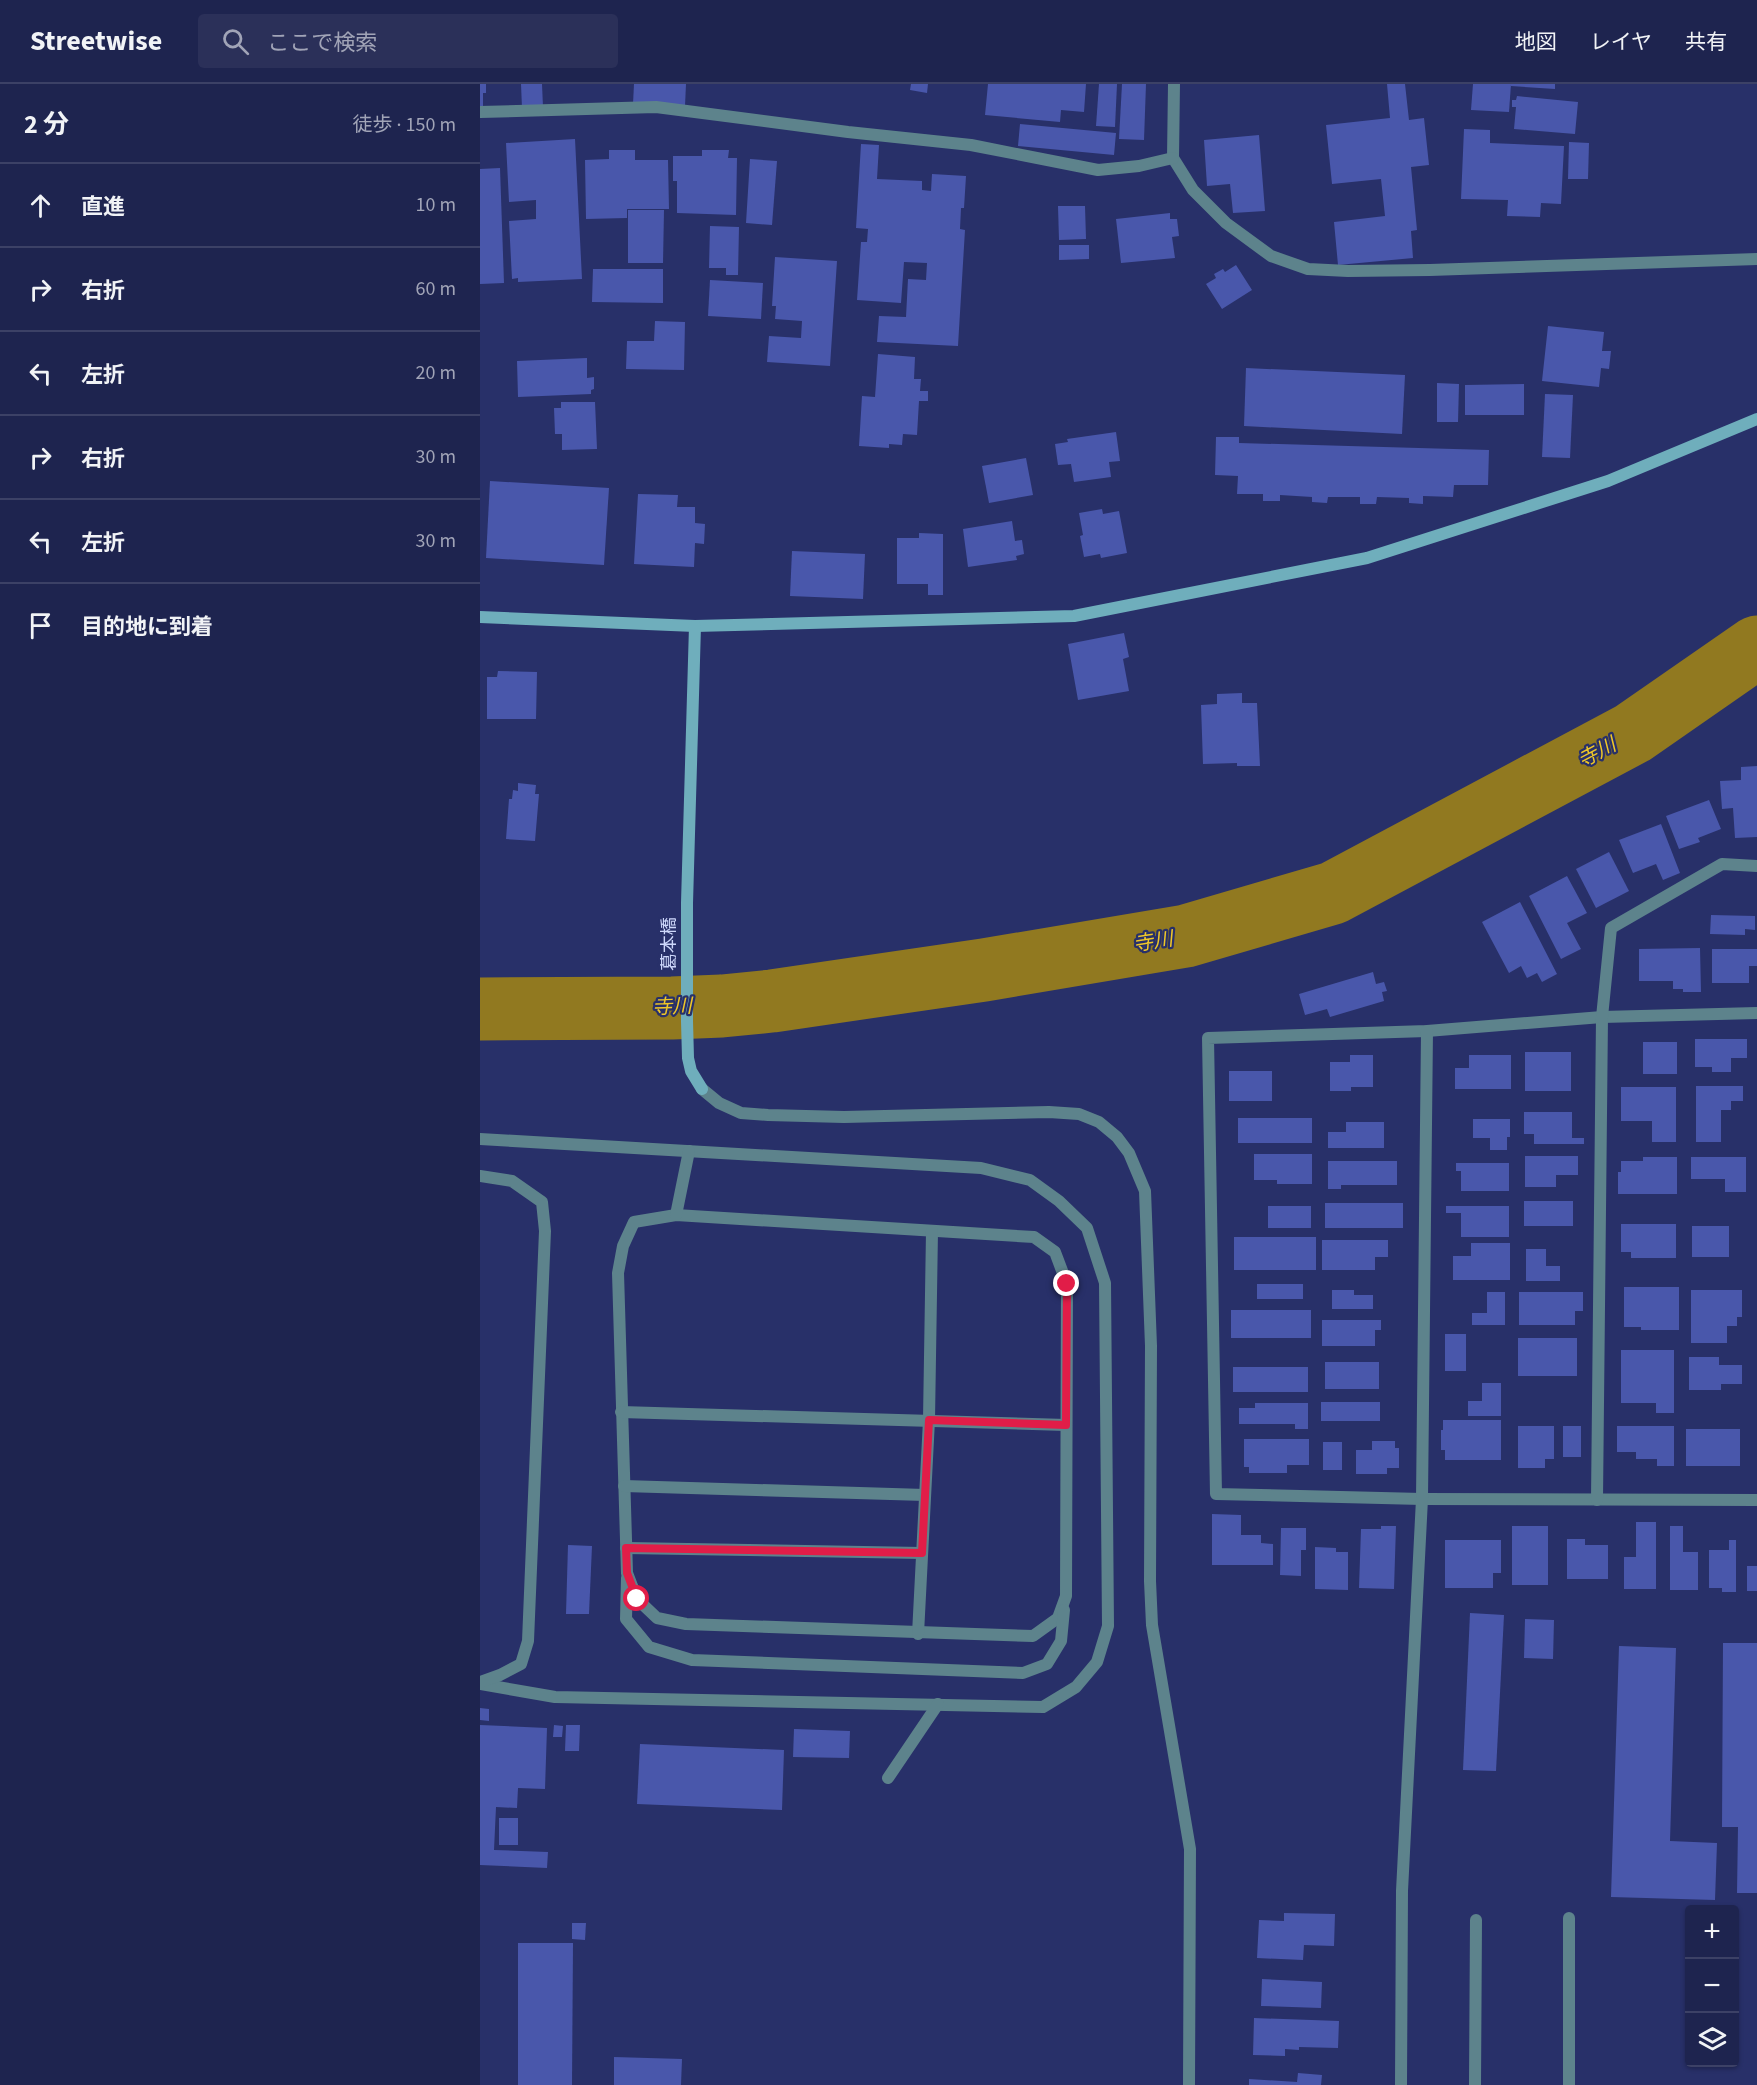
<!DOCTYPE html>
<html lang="ja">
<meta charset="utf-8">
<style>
body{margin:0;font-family:"Source Sans 3","Noto Sans JP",sans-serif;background:#2b3059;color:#f1f3f6}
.controls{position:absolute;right:18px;bottom:18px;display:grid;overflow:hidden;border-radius:6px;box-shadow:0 2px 4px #0004}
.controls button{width:54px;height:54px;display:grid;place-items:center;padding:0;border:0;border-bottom:2px solid #3c4166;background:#1e244f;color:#f1f3f6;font:30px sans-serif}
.stop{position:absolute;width:18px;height:18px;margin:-14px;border:4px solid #e11d48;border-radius:50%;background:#fff}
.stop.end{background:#e11d48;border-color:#fff;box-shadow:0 2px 6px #0008}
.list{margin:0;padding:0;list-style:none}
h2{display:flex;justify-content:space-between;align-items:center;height:78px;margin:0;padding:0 24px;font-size:26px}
h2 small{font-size:20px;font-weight:400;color:#a1a4b7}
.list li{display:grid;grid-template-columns:39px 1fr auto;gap:18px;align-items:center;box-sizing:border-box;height:84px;padding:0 24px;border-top:2px solid #3c4166}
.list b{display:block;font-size:22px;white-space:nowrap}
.list em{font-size:20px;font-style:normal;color:#a1a4b7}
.icon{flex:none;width:33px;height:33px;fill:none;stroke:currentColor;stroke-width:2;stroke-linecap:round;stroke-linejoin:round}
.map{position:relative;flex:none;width:1277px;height:2001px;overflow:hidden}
header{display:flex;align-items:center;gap:36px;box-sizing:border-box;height:84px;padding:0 30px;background:#1e244f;border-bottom:2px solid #3c4166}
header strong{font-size:28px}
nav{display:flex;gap:33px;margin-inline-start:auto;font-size:21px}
.search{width:420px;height:54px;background:#2b3059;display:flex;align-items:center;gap:15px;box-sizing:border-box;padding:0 21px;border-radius:6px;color:#a1a4b7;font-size:22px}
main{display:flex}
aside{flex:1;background:#1e244f}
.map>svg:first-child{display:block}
</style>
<header>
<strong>Streetwise</strong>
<div class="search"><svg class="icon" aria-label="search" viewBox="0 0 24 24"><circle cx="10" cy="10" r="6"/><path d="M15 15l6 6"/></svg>ここで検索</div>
<nav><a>地図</a><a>レイヤ</a><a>共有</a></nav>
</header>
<main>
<aside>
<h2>2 分<small>徒歩 · 150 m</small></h2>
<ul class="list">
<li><svg class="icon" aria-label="ahead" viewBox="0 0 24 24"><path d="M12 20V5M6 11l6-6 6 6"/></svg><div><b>直進</b></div><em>10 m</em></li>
<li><svg class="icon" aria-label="right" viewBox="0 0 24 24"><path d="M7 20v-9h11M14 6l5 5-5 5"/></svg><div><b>右折</b></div><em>60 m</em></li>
<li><svg class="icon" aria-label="left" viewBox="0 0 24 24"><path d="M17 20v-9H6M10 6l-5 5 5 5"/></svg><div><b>左折</b></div><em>20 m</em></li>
<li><svg class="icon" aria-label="right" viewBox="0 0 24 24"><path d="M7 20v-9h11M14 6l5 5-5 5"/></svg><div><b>右折</b></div><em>30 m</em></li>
<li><svg class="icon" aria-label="left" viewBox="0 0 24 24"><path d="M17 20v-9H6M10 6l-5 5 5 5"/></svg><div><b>左折</b></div><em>30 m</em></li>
<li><svg class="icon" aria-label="arrive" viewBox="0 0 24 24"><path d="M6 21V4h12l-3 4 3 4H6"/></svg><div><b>目的地に到着</b></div></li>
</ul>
</aside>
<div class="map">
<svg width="1277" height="2001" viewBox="0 0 1277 2001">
<rect width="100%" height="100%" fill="#283069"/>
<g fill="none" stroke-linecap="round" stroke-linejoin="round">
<polyline stroke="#917920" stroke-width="63" points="0,925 192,924 242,922 292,917 504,886 706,852 853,809 1153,649 1277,563"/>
</g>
<g fill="#4957ab">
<polygon points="0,0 6,0 6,9 3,9 3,28 0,28"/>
<polygon points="41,0 62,0 63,23 42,24"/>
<polygon points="154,0 206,0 205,22 153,20"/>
<polygon points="431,0 448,0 447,9 430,6"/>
<polygon points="508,0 606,0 604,28 581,26 580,38 505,31"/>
<polygon points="619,0 637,0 635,43 616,42"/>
<polygon points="642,0 666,0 664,56 639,55"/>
<polygon points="907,0 925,0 929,36 944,34 949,81 931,83 937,146 931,147 933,174 858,181 854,138 905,132 901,95 852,100 846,41 910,34"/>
<polygon points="993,0 1031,0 1029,28 991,26"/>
<polygon points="1031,0 1075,0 1075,5 1031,2"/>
<polygon points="1037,12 1098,18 1095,50 1034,45 1036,23 1032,23 1032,16 1036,16"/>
<polygon points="540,40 636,49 634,71 538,62"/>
<polygon points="984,45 1010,46 1010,59 1084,62 1081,120 1061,119 1060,133 1027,132 1028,116 981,115"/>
<polygon points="779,51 785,127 753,129 750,100 727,102 724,56"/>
<polygon points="95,55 102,195 38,198 38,194 32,195 29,137 56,135 56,116 29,118 26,59"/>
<polygon points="1089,58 1109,59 1108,95 1088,95"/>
<polygon points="381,60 399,61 397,95 442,97 442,106 451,107 452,90 486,92 484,124 481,124 480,145 485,146 478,262 397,258 399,232 426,233 428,195 446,196 447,179 424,178 421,219 377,216 381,158 387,158 388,145 376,144"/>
<polygon points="129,66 155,66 155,76 188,76 189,125 147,125 147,134 106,135 105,76 129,75"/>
<polygon points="222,66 249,66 248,74 257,74 256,131 197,129 197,97 193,97 193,72 222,72"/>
<polygon points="270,75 297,77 292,141 266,139"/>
<polygon points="20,84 24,199 0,200 0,85"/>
<polygon points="578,122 605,122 606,155 579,156"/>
<polygon points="148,126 184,126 183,179 148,179"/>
<polygon points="690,129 690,135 697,135 699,152 692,153 695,174 641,179 636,135"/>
<polygon points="230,142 259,143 258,191 246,191 246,184 229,184"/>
<polygon points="579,161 609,161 609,175 579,176"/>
<polygon points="295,173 357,177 350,282 287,278 289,252 321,254 322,237 295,235 296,222 292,222"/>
<polygon points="756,181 772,206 742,225 726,200 736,194 734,190 743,185 745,188"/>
<polygon points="113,185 183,185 183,219 112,218"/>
<polygon points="230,196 283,199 281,235 228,232"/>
<polygon points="175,237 205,238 204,286 146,285 147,257 174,257"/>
<polygon points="1068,242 1124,248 1122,267 1131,267 1129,285 1121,284 1119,303 1062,297"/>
<polygon points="398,270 435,273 434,295 441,295 440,307 448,307 448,317 439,317 437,351 423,350 422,361 409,360 409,364 379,362 382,312 395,313"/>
<polygon points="107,274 107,294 114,293 114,305 111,306 111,310 38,313 37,277"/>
<polygon points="766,284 925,291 922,350 764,342"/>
<polygon points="957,299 979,300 978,338 957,338"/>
<polygon points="1044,300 1044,331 985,331 985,301"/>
<polygon points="1065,310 1093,311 1090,374 1062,373"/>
<polygon points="81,318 115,318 117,365 82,366 82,350 75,350 74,324 81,324"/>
<polygon points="636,348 640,377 629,378 631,393 594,398 591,380 578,381 575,360 588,358 587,355"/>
<polygon points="736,353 759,353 759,359 1009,366 1008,401 974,401 973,413 943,412 943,420 929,419 929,414 897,413 896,420 880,420 880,413 848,413 847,419 832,418 832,413 800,411 800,417 783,417 783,410 757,410 758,392 735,391"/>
<polygon points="546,374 553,411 509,419 502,382"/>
<polygon points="10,397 129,404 124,481 6,474"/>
<polygon points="158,410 198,411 197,423 215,423 215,439 225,440 224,460 215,459 214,483 154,480"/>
<polygon points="622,425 623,430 639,427 647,469 621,474 620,470 604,473 600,452 603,451 599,429"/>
<polygon points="532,437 535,457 542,456 544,470 536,472 537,476 488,483 483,445"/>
<polygon points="439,449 463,450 463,511 448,511 448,500 417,500 417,454 439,454"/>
<polygon points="312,467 385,470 383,515 310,512"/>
<polygon points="644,549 649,573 643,575 649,607 598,616 588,560"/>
<polygon points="18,587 57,588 56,635 7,635 7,593 17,593"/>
<polygon points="762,609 762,619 777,619 780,682 757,682 757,679 723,680 721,621 737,620 737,610"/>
<polygon points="1277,682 1277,753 1255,754 1253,724 1242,725 1240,697 1261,696 1261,683"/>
<polygon points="38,699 56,701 55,710 59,710 55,757 26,755 29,715 32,715 33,706 38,707"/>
<polygon points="1229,716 1241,745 1218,754 1220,758 1199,765 1186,732"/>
<polygon points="1181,740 1200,789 1183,796 1176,780 1153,789 1139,756"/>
<polygon points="1129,768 1149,807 1116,824 1096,785"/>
<polygon points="1087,792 1107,829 1087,839 1101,865 1081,875 1049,812"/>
<polygon points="1040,818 1077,890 1062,898 1057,889 1047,894 1041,882 1029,889 1002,838"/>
<polygon points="1231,831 1275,832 1275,846 1265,845 1265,851 1230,850"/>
<polygon points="1220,864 1221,908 1203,908 1203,905 1193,905 1193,897 1159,897 1159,865"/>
<polygon points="1232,865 1277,865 1277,882 1269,882 1269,899 1232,899"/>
<polygon points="893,888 896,900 904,898 907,907 902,908 904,917 850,933 847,925 825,931 819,910"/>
<polygon points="1215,955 1267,955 1267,974 1251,974 1251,988 1232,988 1232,983 1215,983"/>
<rect x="1163" y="958" width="34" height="32"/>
<rect x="1045" y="968" width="46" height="39"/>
<polygon points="870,971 893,971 893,1003 871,1003 871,1007 850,1007 850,978 870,978"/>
<polygon points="989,971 1031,971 1031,1005 975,1005 975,984 989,984"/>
<rect x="749" y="987" width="43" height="30"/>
<polygon points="1216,1002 1263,1002 1263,1017 1251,1017 1251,1026 1241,1026 1241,1058 1216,1058"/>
<polygon points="1141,1003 1196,1003 1196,1058 1172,1058 1172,1037 1141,1037"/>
<polygon points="1044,1028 1092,1028 1092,1054 1104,1054 1104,1060 1054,1060 1054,1050 1044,1050"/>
<rect x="758" y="1034" width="74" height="25"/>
<polygon points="993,1035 1030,1035 1030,1053 1027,1053 1027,1066 1010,1066 1010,1054 993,1054"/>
<polygon points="866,1038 904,1038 904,1064 848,1064 848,1048 866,1048"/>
<polygon points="774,1070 832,1070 832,1100 797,1100 797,1096 774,1096"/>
<polygon points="1045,1072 1098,1072 1098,1091 1076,1091 1076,1103 1045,1103"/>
<polygon points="1163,1073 1197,1073 1197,1110 1138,1110 1138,1088 1141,1088 1141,1077 1163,1077"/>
<polygon points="1211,1073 1266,1073 1266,1108 1245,1108 1245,1095 1211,1095"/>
<polygon points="848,1077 917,1077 917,1101 861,1101 861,1105 848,1105"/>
<polygon points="976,1079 1029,1079 1029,1107 981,1107 981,1087 976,1087"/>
<rect x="1044" y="1117" width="49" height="25"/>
<rect x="845" y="1119" width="78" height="25"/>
<rect x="788" y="1122" width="43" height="22"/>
<polygon points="966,1122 1029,1122 1029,1153 981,1153 981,1129 966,1129"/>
<polygon points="1141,1140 1196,1140 1196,1174 1151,1174 1151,1168 1141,1168"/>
<rect x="1212" y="1142" width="37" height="31"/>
<rect x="754" y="1153" width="82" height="33"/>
<polygon points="842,1156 908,1156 908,1173 895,1173 895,1186 842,1186"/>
<polygon points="991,1159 1030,1159 1030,1196 973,1196 973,1172 991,1172"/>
<polygon points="1046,1165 1066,1165 1066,1182 1080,1182 1080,1197 1046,1197"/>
<rect x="777" y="1200" width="46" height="15"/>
<polygon points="1144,1203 1199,1203 1199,1246 1161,1246 1161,1243 1144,1243"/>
<polygon points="852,1206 874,1206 874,1211 893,1211 893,1225 852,1225"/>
<polygon points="1211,1206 1262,1206 1262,1233 1257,1233 1257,1242 1247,1242 1247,1259 1211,1259"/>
<polygon points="1007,1208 1025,1208 1025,1241 992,1241 992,1229 1007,1229"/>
<polygon points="1039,1208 1103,1208 1103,1227 1095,1227 1095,1241 1039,1241"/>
<rect x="751" y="1226" width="80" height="28"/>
<polygon points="842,1236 901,1236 901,1246 895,1246 895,1262 842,1262"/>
<rect x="965" y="1250" width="21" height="37"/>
<rect x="1038" y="1254" width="59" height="38"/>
<polygon points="1141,1266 1194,1266 1194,1329 1176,1329 1176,1319 1141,1319"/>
<polygon points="1209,1273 1239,1273 1239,1281 1262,1281 1262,1300 1241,1300 1241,1306 1209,1306"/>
<rect x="845" y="1278" width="54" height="27"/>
<rect x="753" y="1283" width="75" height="25"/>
<polygon points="1002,1299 1021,1299 1021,1332 988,1332 988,1317 1002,1317"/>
<rect x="841" y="1318" width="59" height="19"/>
<polygon points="775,1319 828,1319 828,1345 815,1345 815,1340 759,1340 759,1324 775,1324"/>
<polygon points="963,1336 1021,1336 1021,1376 965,1376 965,1366 961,1366 961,1346 963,1346"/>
<polygon points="1038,1342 1074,1342 1074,1375 1065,1375 1065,1384 1038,1384"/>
<rect x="1083" y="1342" width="18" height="31"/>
<polygon points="1137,1342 1194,1342 1194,1382 1177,1382 1177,1375 1156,1375 1156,1368 1137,1368"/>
<rect x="1206" y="1345" width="54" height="37"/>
<polygon points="764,1355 829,1355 829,1381 807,1381 807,1389 769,1389 769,1383 764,1383"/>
<polygon points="892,1357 915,1357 915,1364 919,1364 919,1384 907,1384 907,1390 876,1390 876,1366 892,1366"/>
<rect x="843" y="1358" width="19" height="28"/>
<polygon points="732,1430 761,1431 761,1451 781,1451 781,1459 793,1460 793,1481 732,1481"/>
<polygon points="1156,1438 1176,1438 1176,1505 1144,1505 1144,1473 1156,1473"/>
<polygon points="901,1442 916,1442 914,1505 879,1504 881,1445 901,1445"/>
<rect x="1032" y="1442" width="36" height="59"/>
<polygon points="1190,1442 1203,1442 1203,1468 1218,1468 1218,1506 1190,1506"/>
<polygon points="801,1444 826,1444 826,1466 821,1466 821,1492 800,1491"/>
<polygon points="1087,1455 1105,1455 1105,1461 1128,1461 1128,1495 1087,1495"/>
<polygon points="965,1456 1021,1456 1021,1489 1013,1489 1013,1504 965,1504"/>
<polygon points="1249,1456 1256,1456 1256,1508 1242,1508 1242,1504 1229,1504 1229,1466 1249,1466"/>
<polygon points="88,1461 112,1462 109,1530 86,1530"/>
<polygon points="835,1463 856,1464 856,1468 868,1468 868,1506 835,1505"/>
<rect x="1267" y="1482" width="10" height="25"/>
<polygon points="990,1529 1024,1531 1016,1687 983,1686"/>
<polygon points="1045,1535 1074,1536 1073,1575 1044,1574"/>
<polygon points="1243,1559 1277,1559 1277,1809 1257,1809 1258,1743 1242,1743"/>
<polygon points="1139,1562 1196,1564 1190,1757 1237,1759 1235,1816 1131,1813"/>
<polygon points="0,1624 9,1625 9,1637 0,1636"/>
<polygon points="0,1641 67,1644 65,1705 38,1704 37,1724 16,1723 14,1766 68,1768 67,1784 0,1781"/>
<polygon points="74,1641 83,1642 82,1653 73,1653"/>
<polygon points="86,1641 100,1641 99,1667 85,1667"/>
<polygon points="314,1645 370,1647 369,1674 313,1673"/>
<polygon points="160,1660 304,1666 302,1726 157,1720"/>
<rect x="19" y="1734" width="19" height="27"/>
<polygon points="804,1829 855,1830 854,1862 824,1861 823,1876 777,1874 779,1836 804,1837"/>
<polygon points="92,1839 106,1839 105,1856 92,1855"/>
<polygon points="38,1859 93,1859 92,2001 38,2001"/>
<polygon points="782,1895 842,1898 841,1924 781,1922"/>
<polygon points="774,1934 859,1937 858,1964 819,1963 819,1966 805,1965 805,1972 773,1971"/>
<polygon points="134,1973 202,1975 201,2001 134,2001"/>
<polygon points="818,1989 842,1991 841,2001 769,2001 769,1995 817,1998"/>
</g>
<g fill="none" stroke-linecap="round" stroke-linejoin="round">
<g stroke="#5d838c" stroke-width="12">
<polyline points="0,1055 501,1084 550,1096 579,1117 607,1144 625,1199 628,1542 617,1578 596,1603 563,1623 75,1613 0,1600"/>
<polyline points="0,1092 32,1097 62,1118 65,1147 48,1557 41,1580 20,1591 0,1598"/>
<polygon points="196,1131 554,1153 575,1168 587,1200 586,1512 578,1534 553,1552 206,1540 177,1534 157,1515 147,1489 138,1189 143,1162 154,1138"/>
<polyline points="196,1131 209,1067"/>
<polyline points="141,1328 586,1341"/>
<polyline points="144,1402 445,1411"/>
<polyline points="146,1464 442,1469"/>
<polyline points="147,1494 146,1535 169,1563 212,1576 543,1589 567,1580 581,1557 584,1526"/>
<polyline points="438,1550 449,1336 452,1147"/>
<polyline points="408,1694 458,1620"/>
<polyline points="1089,1834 1089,2001"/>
<polyline points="995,2001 996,1836"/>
</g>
<g stroke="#5d838c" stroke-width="12">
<polyline points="694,0 693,74 713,106 746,139 791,172 828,185 868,187 950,186 1277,175"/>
<polyline points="0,28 176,23 368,48 491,61 618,86 659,82 693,74"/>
<polyline points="1277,929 1122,933 947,947 728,954 736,1410 942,1415 1277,1416"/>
<polyline points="222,1005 239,1019 261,1029 288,1031 364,1033 569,1028 599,1030 619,1038 637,1053 649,1069 665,1107 671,1262 670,1497 672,1541 710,1765 709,2001"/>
<polyline points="1117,1416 1122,933 1131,844 1242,780 1277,782"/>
<polyline points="921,2001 922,1807 942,1415 947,947"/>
</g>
<g stroke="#6faebc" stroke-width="12">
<polyline points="0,533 215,542 594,532 887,474 1128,397 1277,335"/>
<polyline points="215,542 207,819 207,937 208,974 211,987 222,1005"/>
</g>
</g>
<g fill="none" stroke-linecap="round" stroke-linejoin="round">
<polyline stroke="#e11d48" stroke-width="8" points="157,1515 147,1489 146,1464 442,1469 449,1336 586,1341 587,1200"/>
</g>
<g text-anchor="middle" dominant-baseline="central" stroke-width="4.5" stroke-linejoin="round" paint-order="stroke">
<g font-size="18" fill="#cdd7fa" stroke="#283069">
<text transform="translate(189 860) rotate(-90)">葛本橋</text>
</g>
<g font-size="20" font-style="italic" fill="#f0c828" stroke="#283069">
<text transform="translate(1117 669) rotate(-28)">寺川</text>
<text transform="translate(673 858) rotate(-9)">寺川</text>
<text transform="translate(192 923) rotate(-2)">寺川</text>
</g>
</g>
</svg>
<div class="controls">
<button>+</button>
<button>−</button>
<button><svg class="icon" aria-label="layers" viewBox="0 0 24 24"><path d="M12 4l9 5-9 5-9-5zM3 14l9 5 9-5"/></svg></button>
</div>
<div class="stop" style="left:157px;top:1515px"></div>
<div class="stop end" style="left:587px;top:1200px"></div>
</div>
</main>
